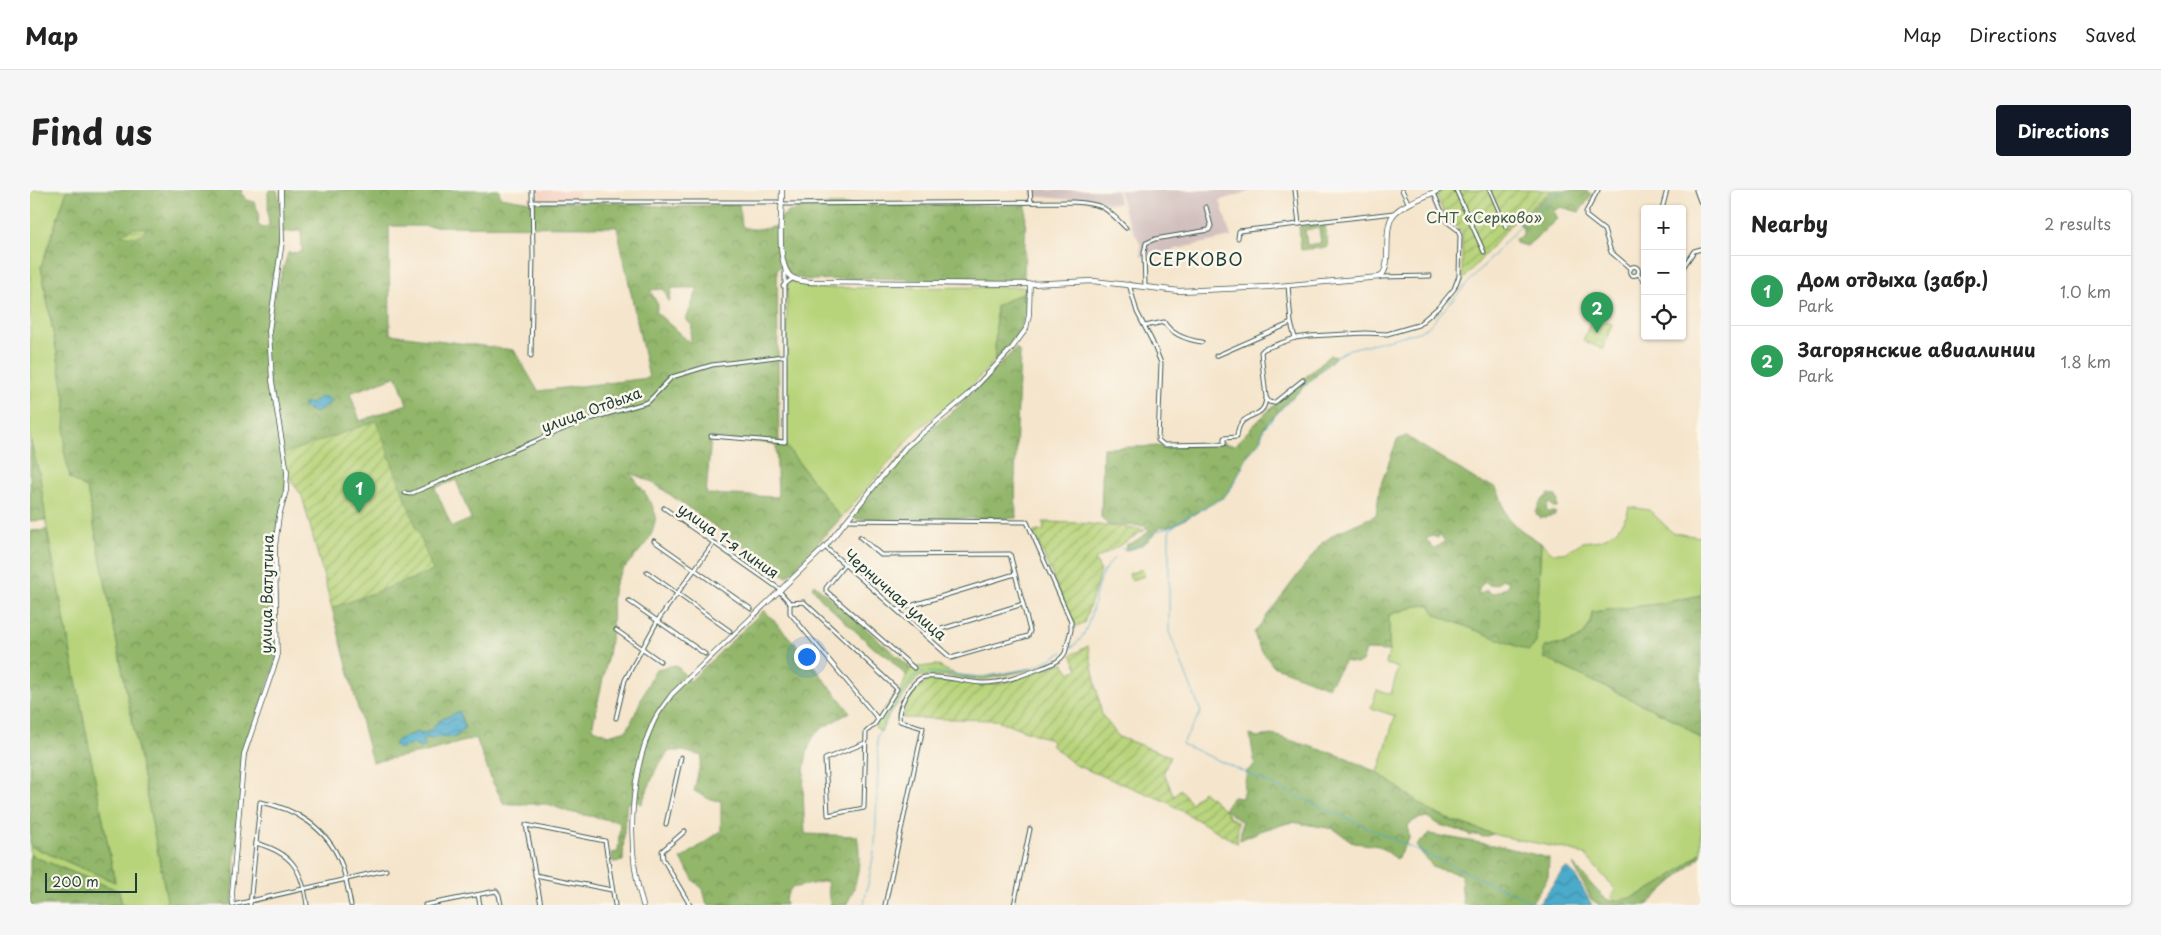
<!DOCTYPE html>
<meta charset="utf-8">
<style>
body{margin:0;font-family:"Playpen Sans",sans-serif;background:#f6f6f6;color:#222}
.controls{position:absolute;right:15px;top:15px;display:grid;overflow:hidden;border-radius:5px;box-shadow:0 1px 4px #0004}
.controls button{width:45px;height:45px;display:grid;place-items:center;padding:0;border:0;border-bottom:1px solid #e0e0e0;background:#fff;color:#222;font:25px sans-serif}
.scale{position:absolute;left:15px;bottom:12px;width:92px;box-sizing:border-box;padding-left:5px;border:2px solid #1f3d34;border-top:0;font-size:14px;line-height:18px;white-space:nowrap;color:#1f3d34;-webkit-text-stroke:4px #fbf7ec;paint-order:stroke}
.you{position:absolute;left:776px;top:466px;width:18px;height:18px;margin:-12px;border:4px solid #fff;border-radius:50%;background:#1a73e8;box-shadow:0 0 0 8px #1a73e833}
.badge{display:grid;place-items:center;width:32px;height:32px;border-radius:50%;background:#111827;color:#fff;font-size:16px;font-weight:700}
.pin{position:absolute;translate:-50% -41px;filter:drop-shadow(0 1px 2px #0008)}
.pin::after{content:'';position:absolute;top:26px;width:18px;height:15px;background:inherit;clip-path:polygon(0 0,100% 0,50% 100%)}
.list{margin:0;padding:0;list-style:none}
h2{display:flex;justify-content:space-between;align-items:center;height:65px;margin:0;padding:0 20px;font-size:21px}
h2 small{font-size:16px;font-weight:400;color:#767676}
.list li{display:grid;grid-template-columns:32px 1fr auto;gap:15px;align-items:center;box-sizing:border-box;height:70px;padding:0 20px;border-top:1px solid #e0e0e0}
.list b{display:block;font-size:19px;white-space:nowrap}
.list p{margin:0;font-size:16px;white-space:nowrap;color:#767676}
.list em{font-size:16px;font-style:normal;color:#767676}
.icon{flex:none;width:28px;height:28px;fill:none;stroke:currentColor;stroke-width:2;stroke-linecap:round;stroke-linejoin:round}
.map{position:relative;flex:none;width:1671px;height:715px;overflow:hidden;border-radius:5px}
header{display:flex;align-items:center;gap:30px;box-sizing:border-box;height:70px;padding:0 25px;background:#fff;border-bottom:1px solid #e0e0e0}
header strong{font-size:24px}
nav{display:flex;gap:28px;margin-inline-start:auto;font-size:18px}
.intro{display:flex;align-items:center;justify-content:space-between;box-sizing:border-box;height:120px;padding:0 30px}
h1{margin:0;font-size:35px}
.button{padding:12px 22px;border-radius:5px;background:#111827;color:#fff;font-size:18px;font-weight:700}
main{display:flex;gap:30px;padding:0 30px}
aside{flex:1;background:#fff;border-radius:5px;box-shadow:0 1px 4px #0004}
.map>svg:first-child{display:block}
</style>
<header>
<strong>Map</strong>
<nav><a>Map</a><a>Directions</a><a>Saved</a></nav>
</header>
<div class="intro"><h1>Find us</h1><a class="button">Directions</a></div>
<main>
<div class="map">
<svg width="1671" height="715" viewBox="0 0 1671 715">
<defs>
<pattern id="forest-crowns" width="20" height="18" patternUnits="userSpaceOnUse" patternTransform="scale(1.25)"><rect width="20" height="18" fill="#92b66a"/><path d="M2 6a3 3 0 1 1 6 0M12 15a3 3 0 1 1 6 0" fill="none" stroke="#779558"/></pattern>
<pattern id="wetland-marsh" width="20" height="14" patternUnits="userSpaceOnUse" patternTransform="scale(1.25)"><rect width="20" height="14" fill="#b8d47a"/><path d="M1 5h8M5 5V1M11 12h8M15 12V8" fill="none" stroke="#95ad65"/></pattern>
<pattern id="park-crowns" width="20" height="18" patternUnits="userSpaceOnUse" patternTransform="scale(1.25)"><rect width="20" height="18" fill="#b8d47a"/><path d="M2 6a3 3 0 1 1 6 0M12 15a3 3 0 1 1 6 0" fill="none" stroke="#95ad65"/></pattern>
<pattern id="garden-furrows" width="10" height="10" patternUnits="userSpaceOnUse" patternTransform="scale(1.25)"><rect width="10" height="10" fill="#b8d47a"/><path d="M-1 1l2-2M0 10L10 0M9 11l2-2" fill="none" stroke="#95ad65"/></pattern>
<pattern id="water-waves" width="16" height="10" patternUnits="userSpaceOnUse" patternTransform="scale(1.25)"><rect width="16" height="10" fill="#4babca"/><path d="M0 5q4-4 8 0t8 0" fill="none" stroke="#3e8ca5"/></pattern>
</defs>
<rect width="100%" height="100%" fill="#fbf7ec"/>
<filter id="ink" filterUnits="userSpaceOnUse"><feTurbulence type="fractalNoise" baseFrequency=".02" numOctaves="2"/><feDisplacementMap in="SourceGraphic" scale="10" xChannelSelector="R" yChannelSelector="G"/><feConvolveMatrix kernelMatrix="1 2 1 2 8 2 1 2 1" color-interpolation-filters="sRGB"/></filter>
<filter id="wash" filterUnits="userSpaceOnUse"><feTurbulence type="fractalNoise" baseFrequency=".0096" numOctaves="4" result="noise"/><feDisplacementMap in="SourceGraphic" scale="20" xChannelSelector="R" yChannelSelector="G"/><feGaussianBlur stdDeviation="1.12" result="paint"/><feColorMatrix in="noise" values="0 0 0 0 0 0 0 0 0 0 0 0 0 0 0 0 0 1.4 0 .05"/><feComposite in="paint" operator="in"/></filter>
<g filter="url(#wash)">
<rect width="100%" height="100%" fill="#f5e5cc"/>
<rect fill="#f5d2c3" x="509" y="0" width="39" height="10"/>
<g fill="#d1bfbd">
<polygon points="1002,0 1087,0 1089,14 1002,6"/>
<polygon points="1089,0 1224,0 1190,10 1201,47 1111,67 1110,53 1095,24"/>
</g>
<g fill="#b8d47a" stroke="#6c8857">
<polygon points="0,0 37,0 11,77 36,213 40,288 57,299 137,710 132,715 92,715 89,701 0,665 0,656 85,692 17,340 10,287 0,249"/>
<polygon points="761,91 780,98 995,97 998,100 966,116 965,170 936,202 887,240 811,328 756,256 757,95"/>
<path d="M 1599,317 L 1619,320 L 1643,343 L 1671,347 L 1671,405 L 1627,414 L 1562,422 C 1558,453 1540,453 1515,457 L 1515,468 L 1649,532 L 1671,549 L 1671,662 L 1617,708 L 1602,713 L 1589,713 L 1581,706 L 1586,700 L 1555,665 L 1536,659 L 1470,646 L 1417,629 L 1399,620 L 1348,583 L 1365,526 L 1341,518 L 1347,500 L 1361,504 L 1368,478 L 1356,474 L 1359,461 L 1359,425 L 1387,416 L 1400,415 L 1506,453 L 1511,353 L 1523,363 L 1535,363 L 1552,352 L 1571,350 L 1587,340 L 1597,325 Z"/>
<polygon points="1112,379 1115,386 1101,390 1099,384"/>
<path d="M 907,475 C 942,497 965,484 1002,479 L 953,490 L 917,486 L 889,486 L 859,525 L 851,542 L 845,537 L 854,519 L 873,496 L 876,486 L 881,478 Z"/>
</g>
<g fill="url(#forest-crowns)" stroke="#587a4f" fill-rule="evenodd">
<path d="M 37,0 L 212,0 L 211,3 L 217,10 L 224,12 L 229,23 L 228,35 L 233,38 L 239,36 C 237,25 239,14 238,2 L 241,0 L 247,0 L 251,20 L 251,0 L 469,0 L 470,7 L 501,12 L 575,12 L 643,17 L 709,14 L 712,36 C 721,42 741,38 750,35 L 751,27 C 761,19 768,21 776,15 L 996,15 L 994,89 L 989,94 L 842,88 L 780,90 L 762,87 L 753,75 L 747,79 L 749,251 L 756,256 L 811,328 L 757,387 L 622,292 L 600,283 C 609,295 628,316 625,332 C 621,357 598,368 587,389 C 579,405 584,424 582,441 C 577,474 569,506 562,538 L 578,545 L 597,540 C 608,520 614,499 626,479 L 646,475 L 660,491 L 734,420 L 771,460 L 820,522 C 811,528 788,539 784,546 C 769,569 774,618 775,644 L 827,646 C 832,668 828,695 816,715 L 800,715 L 797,691 L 761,698 L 755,709 L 756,715 L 677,715 L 673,699 L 664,691 L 651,669 L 691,641 L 691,611 L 679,609 L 664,601 L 672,566 L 653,561 L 639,561 L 627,577 L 611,615 L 607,611 L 597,613 L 594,641 L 593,671 L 583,672 L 582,663 L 588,662 L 590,632 L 539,622 L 517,614 L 474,614 L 462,591 L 446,548 L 396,562 L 342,572 L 302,418 L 403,381 L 257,282 L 256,301 L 246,345 L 247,468 L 214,564 L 202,715 L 132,715 L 137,710 L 57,299 L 40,288 L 34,260 L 36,213 L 11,77 ZM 359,36 L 587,37 L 619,188 L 508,201 L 484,160 L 360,144 ZM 271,41 L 272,62 L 258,63 L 245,106 L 252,42 ZM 642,98 L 668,98 L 656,130 L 662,135 L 660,153 L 626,122 L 628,115 L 620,100 L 634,99 L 639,112 ZM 367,186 L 377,214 L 330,231 L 320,203 ZM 282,213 L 299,215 L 286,223 L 273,217 L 274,214 ZM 681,248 L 746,254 L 748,307 L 676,304 ZM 426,290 L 441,329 L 422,337 L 405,298 ZM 429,522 L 435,537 C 421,554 425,545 410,547 C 404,548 402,550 397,548 L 386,557 L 385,554 L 367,550 L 388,542 L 391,544 L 402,540 L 408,532 Z"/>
<polygon points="1524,0 1555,0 1562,5 1549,22 1531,17 1523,21 1527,29 1497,56 1485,53 1485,49 1493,46 1493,38 1488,32 1489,29"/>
<path d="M 1295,33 L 1298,57 L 1271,60 L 1269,36 ZM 1289,38 L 1291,53 L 1277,55 L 1275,40 Z"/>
<path d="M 998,100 C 994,140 992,141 965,170 L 966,116 Z"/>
<polygon points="986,158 990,163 985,288 986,328 825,329 822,326 877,259 893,244 926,219"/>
<path d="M 1300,165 L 1307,166 L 1254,215 L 1234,237 L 1230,251 L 1218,265 L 1202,297 L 1194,307 L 1143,336 L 1130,337 C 1122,349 1110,359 1095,360 L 1096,355 L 1104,352 L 1120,341 L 1114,336 L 1078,335 L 1071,327 L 1073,258 L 1194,254 L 1204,255 L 1239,220 Z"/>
<path d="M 1376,246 L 1453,294 C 1473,292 1470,317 1479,329 C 1487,339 1501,346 1511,353 L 1506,453 L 1499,461 L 1406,425 L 1400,415 L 1387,416 L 1359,425 L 1359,461 L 1336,460 L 1332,472 L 1327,474 L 1315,471 L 1298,497 L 1243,476 L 1229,457 L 1224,443 L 1292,353 L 1306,343 L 1346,325 L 1350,297 L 1367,250 ZM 1408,343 L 1415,351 L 1404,359 L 1396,349 L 1402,346 L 1408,348 ZM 1472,389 L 1479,392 L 1476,398 L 1462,404 L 1457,400 L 1448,405 L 1450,396 L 1456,392 L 1459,395 L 1467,394 Z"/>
<polygon points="0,249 10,287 16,330 0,331"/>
<path d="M 1519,304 L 1525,305 L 1528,310 L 1527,317 L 1523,317 L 1519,312 L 1516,319 L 1518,322 L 1526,322 L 1525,325 L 1510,328 L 1506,324 C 1507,317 1513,307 1519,304 Z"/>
<polygon points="17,340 85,692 0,656 0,341"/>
<polygon points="784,394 881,478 876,486 856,465 845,459 794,412 782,397"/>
<path d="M 1671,405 L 1671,549 L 1649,532 L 1514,468 L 1514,457 C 1540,453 1559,453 1562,422 L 1627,414 Z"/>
<polygon points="1220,545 1226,547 1244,545 1317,568 1348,583 1399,620 1417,629 1463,644 1454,647 1447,645 1440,646 1438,643 1410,635 1397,627 1387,629 1378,635 1379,649 1367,669 1349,656 1324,653 1304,639 1262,632 1233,640 1210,650 1212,632 1194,619 1203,607 1212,608 1217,581 1225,575"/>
<polygon points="1399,644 1474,657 1519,668 1518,687 1500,715 1433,715 1431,684 1404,678 1386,656"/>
<path d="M 1671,662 L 1671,666 L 1617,715 L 1569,715 L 1561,709 L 1543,674 C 1553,684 1566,702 1578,710 C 1607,715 1652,680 1671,662 Z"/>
<polygon points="0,665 89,701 92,715 0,715"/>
</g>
<path fill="url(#wetland-marsh)" stroke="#6c8857" d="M 104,38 L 116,38 C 111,50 101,46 90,45 Z"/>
<polygon fill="url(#park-crowns)" stroke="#6c8857" points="1562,127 1582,134 1573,159 1553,151"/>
<g fill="url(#garden-furrows)" stroke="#6c8857">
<polygon points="1415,0 1522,0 1484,31 1432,91 1432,41 1416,29 1406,4"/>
<polygon points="346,231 403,381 302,418 272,306 257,285 253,264"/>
<polygon points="1013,332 1050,333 1115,340 1065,370 1071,381 1054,433 1044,437 1004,342 1014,340"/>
<polygon points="1058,456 1072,525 1089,547 1140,566 1134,582 1144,607 1150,599 1161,613 1173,601 1194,619 1199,627 1208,632 1207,653 1135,611 1045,575 1021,555 1022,552 1019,549 966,530 872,528 876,513 889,494 893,495 897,490 955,495 976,492 1033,473 1040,483 1048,479 1041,465"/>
</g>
<g fill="url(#water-waves)" stroke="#35747f">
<polygon points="290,207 297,207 302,211 286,223 273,217 274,214 282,213"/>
<path d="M 429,521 L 435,537 C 421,554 425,545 410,547 C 404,548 402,550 397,548 L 392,551 L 395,556 L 390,559 L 385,554 L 368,559 L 364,555 L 367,550 L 388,542 L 391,544 C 403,540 400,540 407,533 C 412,528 423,525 429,521 Z"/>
<polygon points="1537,678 1545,685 1562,715 1508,715 1534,679"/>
</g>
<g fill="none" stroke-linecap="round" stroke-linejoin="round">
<g stroke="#4babca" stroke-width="1">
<polyline points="1092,359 1106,356 1123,343 1142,336"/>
<path d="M 1040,458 C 1063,446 1062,408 1071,387 C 1074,380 1080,373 1085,367"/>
<polyline points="834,715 845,657 848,579 847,547 856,527 888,481 952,487 1003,478 1033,462"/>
<polyline points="1509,715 1152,554 1171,522 1139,442 1139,342 1143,336 1151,330 1194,307 1202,297 1218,265 1230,251 1234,238 1254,216 1307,166 1320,159 1389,142 1398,137 1487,39 1531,0"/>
</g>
</g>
</g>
<g filter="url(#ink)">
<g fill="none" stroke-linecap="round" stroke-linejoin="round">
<defs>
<g id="minor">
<polyline points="1000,0 1001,12"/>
<polyline points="1265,0 1269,34"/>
<polyline points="1372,0 1379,14"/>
<polyline points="1426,0 1454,62"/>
<polyline points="1460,0 1476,37"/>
<polyline points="1568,0 1556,22 1556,26 1574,40 1581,62 1601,79"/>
<path d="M 501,12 L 747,12 L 755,14 L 1043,12 C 1074,14 1075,17 1096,38"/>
<polyline points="1632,19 1637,0"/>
<polyline points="1208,48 1209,41 1364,23"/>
<circle cx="1604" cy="81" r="4.5"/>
<polyline points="1652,79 1664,61 1671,59"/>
<polyline points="1608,84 1615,91"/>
<polyline points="1351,87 1400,86"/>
<polyline points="1613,89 1615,83"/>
<path d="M 1099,94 L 1107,122 L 1122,151 L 1131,173 L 1128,250 L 1134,255 L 1194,254 L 1194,248 L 1207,247 C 1209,217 1234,234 1236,208"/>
<polyline points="1258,95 1261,133 1265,148"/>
<polyline points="753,96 763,88"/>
<polyline points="1115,97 1114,63 1116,53 1125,49 1179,40 1181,36 1176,17"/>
<path d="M 1115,136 L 1134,132 C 1142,145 1158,150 1172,152"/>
<polyline points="501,166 503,65 502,0"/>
<polyline points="1186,166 1261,133"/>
<polyline points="1273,190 1244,213 1239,212 1236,207 1231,162 1234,159 1265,148 1280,146 1335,143 1357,144 1388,135 1410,116 1424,99 1429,86 1430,46 1428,40 1416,31 1404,3"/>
<polyline points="681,246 755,252 755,78"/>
<polyline points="375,303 380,304 550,232 618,212 642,187 682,175 753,166"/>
<polyline points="634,318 751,400"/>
<path d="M 817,330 L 997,332 L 1041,431 L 1041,440 L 1035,463 C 1030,472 1018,476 1009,479 C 991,486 973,493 953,493 C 934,492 914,485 895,487 C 882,489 865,520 870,531 L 893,538 L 855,715"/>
<polyline points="624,351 721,419"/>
<polyline points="795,357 921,468 998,446 1000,441 980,364 851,365 830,347"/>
<polyline points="815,374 796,398 796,401 884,478"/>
<polyline points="617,382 700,441"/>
<polyline points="750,402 760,413"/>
<polyline points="599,411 675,464"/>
<polyline points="760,413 774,412 867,499 845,534 836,542 834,618 798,625 795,569 835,553"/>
<polyline points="760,413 760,423 848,529"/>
<polyline points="867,420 985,384"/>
<polyline points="586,440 630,471"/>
<polyline points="895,444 993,414"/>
<polyline points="586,528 595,490 601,479 628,430 683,354"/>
<polyline points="636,634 651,567"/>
<polyline points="655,641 632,661 633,669 660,715"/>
<path d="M 226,653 C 262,663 272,679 277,715"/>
<polyline points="505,685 582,700"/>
<polyline points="448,705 450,715"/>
<polyline points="203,715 356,680"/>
<path d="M 220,715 L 230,612 C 265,618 297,638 311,673 C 316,686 318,701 321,715"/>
<polyline points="395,715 466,701 469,705 471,715"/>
<polyline points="511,715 496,635 575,651 585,715"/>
<polyline points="984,715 1000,639"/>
</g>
<g id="tertiary">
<polyline points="203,715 202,704 214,564 247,468 245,357 249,326 256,301 257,282 242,191 239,141 252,52 251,0"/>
<path d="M 613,715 C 596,660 599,586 623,533 C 627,523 636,513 642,504 L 795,357 L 876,257 L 938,205 L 982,158 L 996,139 L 999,125 L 1000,94"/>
</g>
<path id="secondary" d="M 752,0 C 752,21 746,69 759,85 C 764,91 773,91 780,92 L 1000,94 L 1063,91 L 1149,101 L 1238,97 L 1350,87 C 1364,76 1351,40 1364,24 C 1372,14 1397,6 1409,0"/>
<polyline id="primary" points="1667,0 1671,11"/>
</defs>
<use href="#minor" stroke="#3f564b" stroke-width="5"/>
<use href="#tertiary" stroke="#3f564b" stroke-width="5.5"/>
<use href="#secondary" stroke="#3f564b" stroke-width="6"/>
<use href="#primary" stroke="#3f564b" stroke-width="7"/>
<use href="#minor" stroke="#fff" stroke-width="3"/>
<use href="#tertiary" stroke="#fff" stroke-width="4"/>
<use href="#secondary" stroke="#fff" stroke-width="4.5"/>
<use href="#primary" stroke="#fff" stroke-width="5"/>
</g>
</g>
<g text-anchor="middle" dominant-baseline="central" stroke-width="5" stroke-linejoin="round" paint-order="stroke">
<g font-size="15" fill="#3e5b42" stroke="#fbf7ec">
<text x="1454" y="26">СНТ «Серково»</text>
</g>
<g font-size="15" fill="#1f3d34" stroke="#fbf7ec">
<text transform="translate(561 219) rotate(-20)">улица Отдыха</text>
<text transform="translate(699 350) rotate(35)">улица 1-я линия</text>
<text transform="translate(236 404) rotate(-89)">улица Ватутина</text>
<text transform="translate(866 404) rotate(41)">Черничная улица</text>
</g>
<g font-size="18" letter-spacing="1" fill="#1f3d34" stroke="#fbf7ec">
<text x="1166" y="68">СЕРКОВО</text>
</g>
</g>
</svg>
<div class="controls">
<button>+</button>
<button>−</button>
<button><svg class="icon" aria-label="locate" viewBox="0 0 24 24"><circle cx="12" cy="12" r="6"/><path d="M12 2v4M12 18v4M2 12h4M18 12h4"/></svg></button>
</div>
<div class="scale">200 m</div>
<div class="you"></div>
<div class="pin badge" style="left:329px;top:323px;background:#2e9e5b">1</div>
<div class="pin badge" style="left:1567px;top:143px;background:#2e9e5b">2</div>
</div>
<aside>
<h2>Nearby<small>2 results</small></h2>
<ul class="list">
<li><span class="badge" style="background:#2e9e5b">1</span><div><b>Дом отдыха (забр.)</b><p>Park</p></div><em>1.0 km</em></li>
<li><span class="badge" style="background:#2e9e5b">2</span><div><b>Загорянские авиалинии</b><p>Park</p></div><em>1.8 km</em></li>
</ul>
</aside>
</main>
